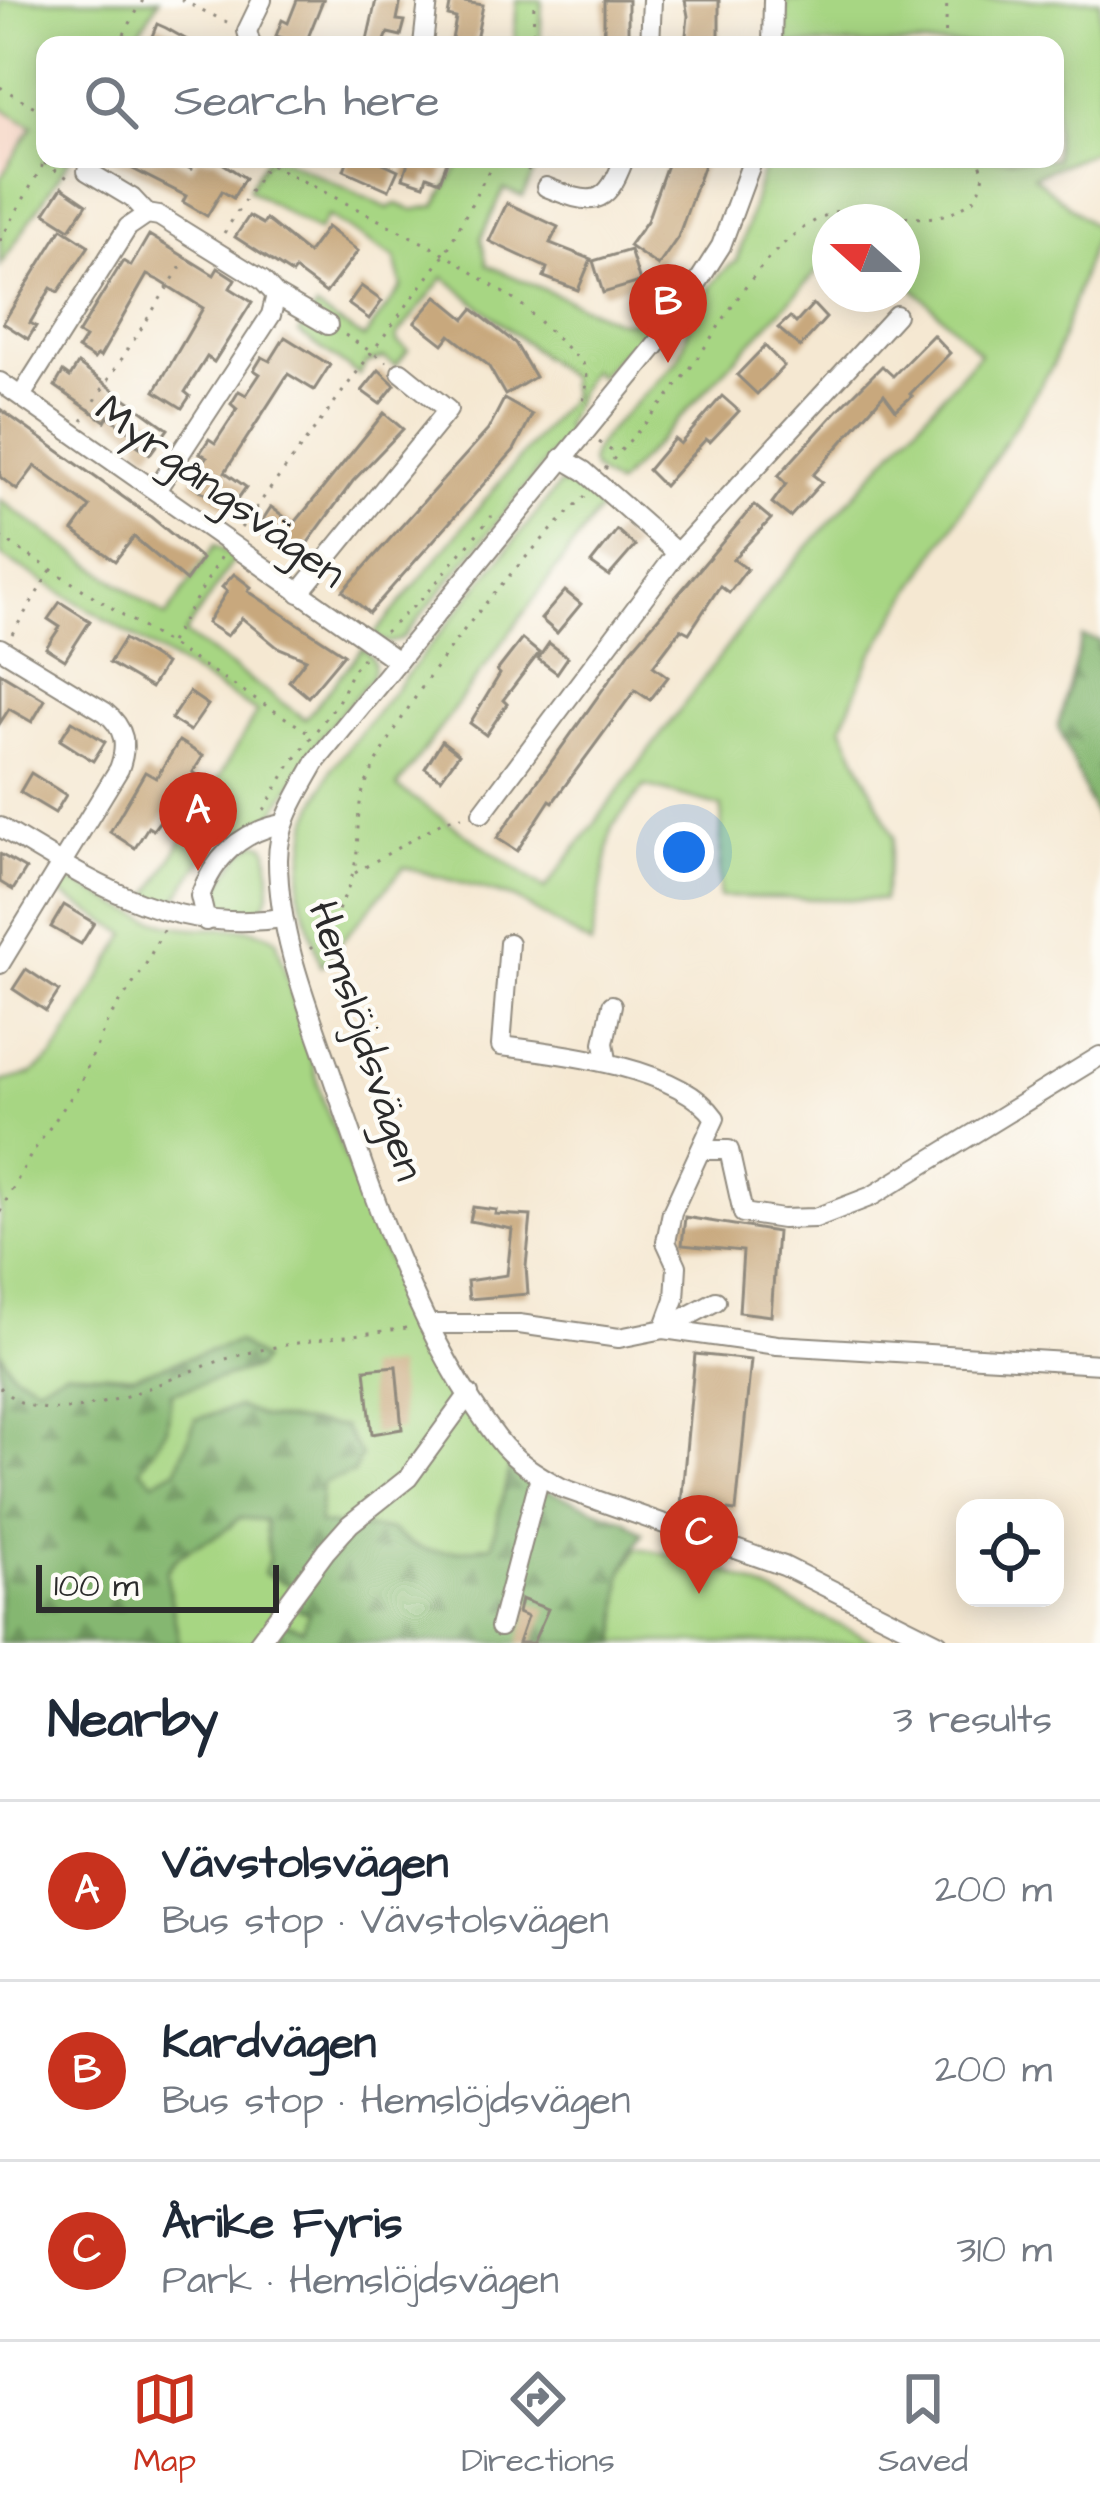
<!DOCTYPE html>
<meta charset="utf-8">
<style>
body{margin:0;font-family:"Architects Daughter",sans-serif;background:#f2f2f3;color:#1f2937}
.controls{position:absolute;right:36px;bottom:36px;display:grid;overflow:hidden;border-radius:24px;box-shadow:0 6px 30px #0003}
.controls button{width:108px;height:108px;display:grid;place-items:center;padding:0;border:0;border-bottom:3px solid #e0e1e3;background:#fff;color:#1f2937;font:60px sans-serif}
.compass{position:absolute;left:812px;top:204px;width:108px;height:108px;border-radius:50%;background:#fff;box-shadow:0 6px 30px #0003;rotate:291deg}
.scale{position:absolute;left:36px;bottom:30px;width:243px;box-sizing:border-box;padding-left:12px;border:6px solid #2b2b2b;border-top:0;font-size:33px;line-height:42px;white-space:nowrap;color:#2b2b2b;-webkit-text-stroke:9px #fdfcf7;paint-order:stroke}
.you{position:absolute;left:684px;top:852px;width:42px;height:42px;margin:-30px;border:9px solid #fff;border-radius:50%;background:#1a73e8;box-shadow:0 0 0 18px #1a73e833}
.badge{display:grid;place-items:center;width:78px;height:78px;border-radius:50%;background:#c8321e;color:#fff;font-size:39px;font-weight:700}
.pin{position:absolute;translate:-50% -99px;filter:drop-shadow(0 3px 6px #0008)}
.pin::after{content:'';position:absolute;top:63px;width:42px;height:36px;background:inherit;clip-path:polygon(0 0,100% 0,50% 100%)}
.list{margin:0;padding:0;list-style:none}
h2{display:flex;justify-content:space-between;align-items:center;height:156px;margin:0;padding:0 48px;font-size:51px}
h2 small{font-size:39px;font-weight:400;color:#747a83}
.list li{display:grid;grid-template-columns:78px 1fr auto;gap:36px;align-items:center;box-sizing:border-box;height:180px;padding:0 48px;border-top:3px solid #e0e1e3}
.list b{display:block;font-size:45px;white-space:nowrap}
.list p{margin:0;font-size:39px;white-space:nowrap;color:#747a83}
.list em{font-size:39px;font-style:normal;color:#747a83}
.icon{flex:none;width:66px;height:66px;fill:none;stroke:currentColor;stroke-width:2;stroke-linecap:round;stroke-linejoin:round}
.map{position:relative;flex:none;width:1100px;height:1643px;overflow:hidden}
.search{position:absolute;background:#fff;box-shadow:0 6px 30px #0003;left:36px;right:36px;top:36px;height:132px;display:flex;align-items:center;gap:30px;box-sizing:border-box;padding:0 42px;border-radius:24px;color:#747a83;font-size:45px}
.sheet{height:696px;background:#fff}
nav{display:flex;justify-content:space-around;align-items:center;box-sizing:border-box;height:168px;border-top:3px solid #e0e1e3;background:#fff;font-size:33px;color:#747a83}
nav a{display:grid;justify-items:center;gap:6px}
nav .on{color:#c8321e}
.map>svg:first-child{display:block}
</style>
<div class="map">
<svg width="1100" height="1643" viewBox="0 0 1100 1643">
<defs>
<pattern id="forest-firs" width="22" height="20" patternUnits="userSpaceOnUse" patternTransform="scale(3)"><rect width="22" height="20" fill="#85b771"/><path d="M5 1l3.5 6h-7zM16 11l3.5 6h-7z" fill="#6d955d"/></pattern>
</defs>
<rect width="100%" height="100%" fill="#fdfcf7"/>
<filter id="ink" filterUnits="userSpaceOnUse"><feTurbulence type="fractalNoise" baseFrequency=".00833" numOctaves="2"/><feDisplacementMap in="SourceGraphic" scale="24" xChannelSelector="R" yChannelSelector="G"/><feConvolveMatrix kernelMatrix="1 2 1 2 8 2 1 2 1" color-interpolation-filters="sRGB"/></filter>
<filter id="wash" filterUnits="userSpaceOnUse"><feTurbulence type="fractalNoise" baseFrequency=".004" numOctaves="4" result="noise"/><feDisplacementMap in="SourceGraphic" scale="48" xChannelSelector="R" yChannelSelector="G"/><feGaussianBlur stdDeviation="2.7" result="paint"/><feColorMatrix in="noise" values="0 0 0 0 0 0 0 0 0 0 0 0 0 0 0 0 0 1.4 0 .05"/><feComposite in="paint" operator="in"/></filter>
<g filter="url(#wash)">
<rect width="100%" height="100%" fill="#f5e8d2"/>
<polygon fill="#f5d3c2" points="0,107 33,126 0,179"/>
<g fill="#a7d683" stroke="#698057" stroke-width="3">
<polygon points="0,0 159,0 131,45 45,45 45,159 70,159 0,266 0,179 33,126 0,107"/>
<polygon points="517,0 542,0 540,45 514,45"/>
<path d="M 786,0 L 1100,0 L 1100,149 L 1033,176 L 1097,229 L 1053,365 L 871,656 L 842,726 L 894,837 L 883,900 L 719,897 L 722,807 L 645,786 L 612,827 L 591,945 L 514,898 L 404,867 L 321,966 L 299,892 L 309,819 L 332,768 L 560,484 L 581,488 L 602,506 L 397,787 L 545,889 L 770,590 L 980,353 L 902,277 L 902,222 L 830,222 L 830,258 L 616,486 C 608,480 591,472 591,461 C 591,439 661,381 676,362 C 685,350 685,333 692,319 C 702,298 717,273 737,261 L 766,159 L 1055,159 L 1055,45 L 786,45 Z"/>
<path d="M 266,159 L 284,159 L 388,208 L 397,204 L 412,210 L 435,206 L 463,159 L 523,159 L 536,167 L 523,197 L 504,189 L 481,238 L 487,265 L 614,320 L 631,322 L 666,295 L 684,292 L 653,336 L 631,354 L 624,350 L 598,377 L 592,370 C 580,383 574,409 564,426 L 569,433 L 404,637 C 392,645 385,643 373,636 L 571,396 L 569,378 L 444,277 L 397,336 L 397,342 L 408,350 L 396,366 L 384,358 L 366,363 L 359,375 L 299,333 L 316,308 L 364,338 L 402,287 L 395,258 L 328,216 L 318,231 L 248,189 Z"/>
<path d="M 0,500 L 166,617 L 215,545 L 235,558 L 185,634 L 305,719 L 363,648 C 373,658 377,664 371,678 L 322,736 L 271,818 L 214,843 L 176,899 L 162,904 L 147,900 L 257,712 L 0,555 Z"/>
<path d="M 256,842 L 264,844 L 268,850 C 270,875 278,916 241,914 C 228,914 221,914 212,907 L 210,899 L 242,853 Z"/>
<path d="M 68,882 L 79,884 C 112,902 145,922 183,927 C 213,932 250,921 276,939 L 324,1103 L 363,1204 L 415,1319 L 475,1422 L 510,1465 L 492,1545 C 456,1553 420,1559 392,1530 L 318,1524 L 322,1482 L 353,1473 L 344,1427 L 263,1417 L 238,1407 L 196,1419 L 177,1469 L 154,1482 L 139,1469 L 167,1428 L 171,1393 L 256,1368 L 237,1342 L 133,1376 L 66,1371 L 37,1385 L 12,1373 L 0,1351 L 0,1082 L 32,1074 L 54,1056 L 127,934 L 56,891 Z"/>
<path d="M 239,1518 L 265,1520 L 269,1559 L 293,1586 L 310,1613 L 303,1630 L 265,1643 L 179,1643 L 166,1573 C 186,1539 211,1548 239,1518 Z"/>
<polygon points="638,1548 703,1560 877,1643 617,1643 622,1573"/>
</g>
<g fill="url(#forest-firs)" stroke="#58714e" stroke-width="3">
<polygon points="1082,637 1100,641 1100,828 1058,726"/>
<path d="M 237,1342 L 262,1360 L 256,1368 L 171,1393 L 167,1428 L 140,1469 L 154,1482 L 177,1469 L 196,1419 L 238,1407 L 263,1417 L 343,1427 L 361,1456 L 353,1473 L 322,1483 L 319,1524 L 392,1530 C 420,1559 455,1553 492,1545 L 510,1465 L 548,1491 L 625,1520 L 643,1533 L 622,1573 L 617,1643 L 265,1643 L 271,1618 L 303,1629 L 309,1613 L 298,1609 L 293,1586 L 264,1574 L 269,1559 L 265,1520 L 239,1518 C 212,1547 186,1539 166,1572 L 179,1643 L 0,1643 L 0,1351 L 12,1372 L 37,1385 L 66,1371 L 133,1376 Z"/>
</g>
<g id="blocks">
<g fill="#c8a87d">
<polygon points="297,0 323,0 305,45 276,36 282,20 288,23"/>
<polygon points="376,0 401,0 397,20 405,21 401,36 388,33 383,45 366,45"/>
<polygon points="451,0 483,5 475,45 451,45 456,18 448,16"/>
<rect x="604" y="0" width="24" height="45"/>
<polygon points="685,0 719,0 719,45 685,45 688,16"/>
<polygon points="157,24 166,28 196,45 164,45 151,39"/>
<polygon points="113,159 172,159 191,169 198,159 216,159 245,178 233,198 222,191 207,216 183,202 186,196"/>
<polygon points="348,159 374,159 398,170 389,190 344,170"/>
<polygon points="409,159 448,159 440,181 427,176 424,185 403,178"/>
<polygon points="669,159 706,159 678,237 658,266 629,246 647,221"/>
<polygon points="62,187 87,204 70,229 45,213"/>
<polygon points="507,203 558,227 550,243 591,259 578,290 544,277 547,268 489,241"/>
<polygon points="249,216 263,224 266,219 308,253 327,227 358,251 326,293 295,270 292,274 235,237"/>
<polygon points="62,228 89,246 58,292 51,288 30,323 36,326 28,339 3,323"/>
<polygon points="149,235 214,275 218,268 235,279 230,288 252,302 214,362 207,357 185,392 190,396 182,408 155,391 203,308 160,281 147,275 100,357 97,355 94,359 78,349 85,338 78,334 86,321 123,261 131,266"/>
<polygon points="630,250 640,282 603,293 593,261"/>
<polygon points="361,286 382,301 369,319 348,304"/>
<polygon points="437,296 465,319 473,309 515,343 535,377 505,395 488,365 450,335 443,344 415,322"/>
<polygon points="813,304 826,318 800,347 778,328 790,317 796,323"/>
<polygon points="933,335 950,353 910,394 912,396 896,410 884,394 813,475 822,482 790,517 772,503 786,484 778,476 837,411 882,366 893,376"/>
<polygon points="285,337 330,365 314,390 288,374 225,472 246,487 229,511 190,483 207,457 200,453 209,439 215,443 237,409 231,404 239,391 246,395 260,374 254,370 262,357 270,361"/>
<polygon points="765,346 784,366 757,394 737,375"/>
<polygon points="78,364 168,429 150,454 137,445 141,439 108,416 105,421 55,386 63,372 70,377"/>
<polygon points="379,370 395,385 380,404 362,391"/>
<polygon points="722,396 739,411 710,442 706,439 664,486 648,470 674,439 680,444"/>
<polygon points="504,399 532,415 514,450 369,613 343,591 488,430"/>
<polygon points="0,409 151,517 202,559 186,581 134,537 115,561 73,531 90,507 35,466 17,490 0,477"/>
<polygon points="384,413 403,429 353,481 296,559 256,530 271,507 294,524"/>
<polygon points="754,505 771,519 733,559 747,569 729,593 720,586 689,633 681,629 653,666 668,677 650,700 635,690 553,802 550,800 517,851 497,838 631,650"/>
<polygon points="617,530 635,546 609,576 591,563"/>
<polygon points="234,574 251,587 248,591 344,654 308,697 289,681 306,659 277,647 242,618 227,636 207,623 227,591 222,587"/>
<polygon points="565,591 581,604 557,633 541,619"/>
<polygon points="60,602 90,621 65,660 46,648 60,627 48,619"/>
<polygon points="124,639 165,664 151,688 109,663"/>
<polygon points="522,639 539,653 503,700 507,704 486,735 470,723 500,674 497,671"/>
<polygon points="549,643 568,657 557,673 538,659"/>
<polygon points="0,673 45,700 32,722 9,709 0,723"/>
<polygon points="189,692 208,705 190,731 171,719"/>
<polygon points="72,721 105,742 93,761 60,740"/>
<polygon points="179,741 203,756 193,772 196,774 153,830 148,827 135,848 110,832 145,772 156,778"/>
<polygon points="442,741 459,754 441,779 425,768"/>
<polygon points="31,773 66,795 55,813 20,792"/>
<polygon points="0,854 26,869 13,890 0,882"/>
<polygon points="64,905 94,923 81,944 51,927"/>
<polygon points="26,969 59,991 46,1011 13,989"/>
<polygon points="473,1207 496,1210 495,1214 531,1216 526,1266 528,1294 469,1299 467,1281 507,1275 512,1229 470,1221"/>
<polygon points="685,1217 777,1232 771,1316 739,1312 743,1251 682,1245"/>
<polygon points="695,1354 751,1360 736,1511 681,1505"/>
<polygon points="396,1366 402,1429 372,1434 365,1369"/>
<polygon points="521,1599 548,1609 533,1643 518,1643 527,1617 518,1613"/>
</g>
</g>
</g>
<g filter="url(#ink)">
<use href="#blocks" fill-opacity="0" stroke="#908a7e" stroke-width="3"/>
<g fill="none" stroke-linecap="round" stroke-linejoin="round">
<defs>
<g id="minor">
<polyline points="251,45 247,31 262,0"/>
<polyline points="423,45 428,0"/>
<polyline points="650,45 652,0"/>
<polyline points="772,45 773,0"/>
<path d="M 753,159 L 721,246 L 662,338 L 317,760 C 299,793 278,822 278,860 C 278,933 307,1005 331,1073 C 374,1198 417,1332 497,1438 C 514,1461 538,1475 562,1488 L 784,1566 L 938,1643"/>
<polyline points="87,171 132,198 147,214"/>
<path d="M 546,187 C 591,205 606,209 624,159"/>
<polyline points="276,295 328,325"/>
<polyline points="0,382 398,661"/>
<polyline points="21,396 128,227 147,214 159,216 262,280 276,295 271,315 157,489"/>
<polyline points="562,458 584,471 677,553"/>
<polyline points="299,593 448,410 401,372"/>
<path d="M 0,648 L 105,712 C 125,728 128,745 119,769 L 0,964"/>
<polyline points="482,813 677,553 896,315"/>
<path d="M 0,827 C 94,883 169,935 283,918"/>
<path d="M 206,921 L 200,896 C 215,856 241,832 282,824"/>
<path d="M 509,943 L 501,1046 C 559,1053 680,1067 715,1118 L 672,1212 L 666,1242 L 677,1266 L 675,1299 L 664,1329 L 777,1345 L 1100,1364"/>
<polyline points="607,1060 604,1043 612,1005"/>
<polyline points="702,1150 729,1150 743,1213 782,1219 815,1218 872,1196 1100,1056"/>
<polyline points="428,1324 519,1324 619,1338 664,1329 716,1301"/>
<polyline points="500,1627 540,1476"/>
<polyline points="258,1643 326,1551 350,1524 408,1478 469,1394"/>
</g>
</defs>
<use href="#minor" stroke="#908a7e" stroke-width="22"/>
<g stroke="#908a7e" stroke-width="3" stroke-dasharray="3 9" stroke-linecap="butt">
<polyline points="181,0 229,23"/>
<polyline points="118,45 143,0"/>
<polyline points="533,45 534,0"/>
<polyline points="945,45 947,0"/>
<polyline points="0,87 45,113"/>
<polyline points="260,159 445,254 523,306 583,363 588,379 582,407"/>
<polyline points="505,159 536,173"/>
<polyline points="44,163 74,182"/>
<polyline points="224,233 267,165"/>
<polyline points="0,241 46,159"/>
<polyline points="345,335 387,362"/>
<polyline points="82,421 187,257"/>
<polyline points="599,442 616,454"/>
<path d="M 605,469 C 633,436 663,405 689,370 C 728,317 764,241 829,214 C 879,193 918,245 978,196 L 984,175 L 979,159"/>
<polyline points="241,528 445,254 495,159"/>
<polyline points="0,537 311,734"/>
<polyline points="385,632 424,597 492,516"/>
<polyline points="12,634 51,570"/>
<polyline points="170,642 222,556"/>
<polyline points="264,810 288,768 338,702 352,671 363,658"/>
<polyline points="355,873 445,820 462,817"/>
<path d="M 310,949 C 333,928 354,883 357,851 C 359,826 356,802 368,779 C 421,673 501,579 585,496"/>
<polyline points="0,1212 32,1153 79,1086 108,1020 144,968 163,930"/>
<path d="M 0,1387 C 12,1401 32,1408 50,1409 C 110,1412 172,1375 229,1358 C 288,1341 352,1336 413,1327"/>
</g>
<use href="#minor" stroke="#fff" stroke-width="18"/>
</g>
</g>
<g text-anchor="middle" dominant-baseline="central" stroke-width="9" stroke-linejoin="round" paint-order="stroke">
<g font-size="42" fill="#2b2b2b" stroke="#fdfcf7">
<text transform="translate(220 492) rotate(36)">Myrgångsvägen</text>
<text transform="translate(365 1041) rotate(72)">Hemslöjdsvägen</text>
</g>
</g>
</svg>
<div class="controls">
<button><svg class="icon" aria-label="locate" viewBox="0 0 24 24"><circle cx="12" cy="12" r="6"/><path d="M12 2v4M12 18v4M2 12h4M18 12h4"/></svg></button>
</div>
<svg class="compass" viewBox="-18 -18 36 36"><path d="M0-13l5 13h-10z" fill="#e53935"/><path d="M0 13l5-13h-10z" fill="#747a83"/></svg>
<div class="scale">100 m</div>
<div class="you"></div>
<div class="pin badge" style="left:198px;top:871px">A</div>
<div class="pin badge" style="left:668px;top:363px">B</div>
<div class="pin badge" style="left:699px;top:1594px">C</div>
<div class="search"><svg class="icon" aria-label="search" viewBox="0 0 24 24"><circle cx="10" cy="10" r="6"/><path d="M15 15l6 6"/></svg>Search here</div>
</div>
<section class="sheet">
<h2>Nearby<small>3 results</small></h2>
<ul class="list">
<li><span class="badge">A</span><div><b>Vävstolsvägen</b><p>Bus stop · Vävstolsvägen</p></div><em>200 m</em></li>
<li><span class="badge">B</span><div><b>Kardvägen</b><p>Bus stop · Hemslöjdsvägen</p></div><em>200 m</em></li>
<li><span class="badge">C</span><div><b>Årike Fyris</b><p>Park · Hemslöjdsvägen</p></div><em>310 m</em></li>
</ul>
</section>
<nav>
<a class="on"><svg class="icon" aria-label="map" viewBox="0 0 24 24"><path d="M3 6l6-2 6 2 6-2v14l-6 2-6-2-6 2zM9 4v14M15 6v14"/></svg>Map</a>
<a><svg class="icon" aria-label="directions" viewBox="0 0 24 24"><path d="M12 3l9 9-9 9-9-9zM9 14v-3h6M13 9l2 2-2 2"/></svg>Directions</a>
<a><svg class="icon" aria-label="saved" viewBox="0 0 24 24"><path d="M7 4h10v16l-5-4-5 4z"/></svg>Saved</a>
</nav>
